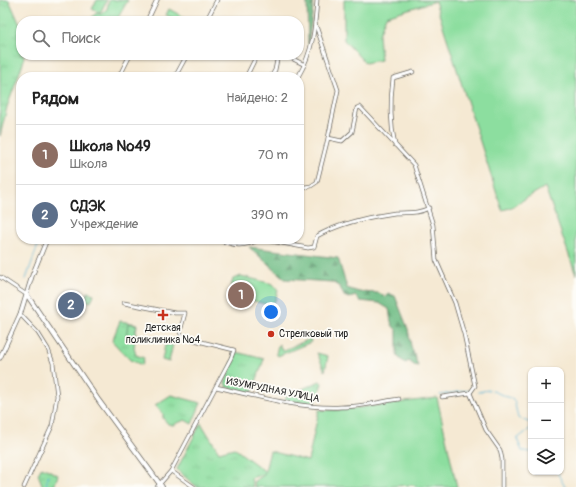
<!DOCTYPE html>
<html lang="ru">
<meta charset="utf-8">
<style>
body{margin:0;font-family:Pangolin,sans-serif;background:#f2f2f2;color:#222}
.controls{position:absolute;right:12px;bottom:12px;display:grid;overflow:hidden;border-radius:8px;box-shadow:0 1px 3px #0004}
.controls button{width:36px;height:36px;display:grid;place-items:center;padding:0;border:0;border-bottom:1px solid #e0e0e0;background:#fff;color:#222;font:20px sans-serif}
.you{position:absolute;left:271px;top:312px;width:14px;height:14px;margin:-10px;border:3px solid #fff;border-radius:50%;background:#1a73e8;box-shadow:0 0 0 6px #1a73e833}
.badge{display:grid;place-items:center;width:26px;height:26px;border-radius:50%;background:#c8321e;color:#fff;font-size:13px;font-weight:700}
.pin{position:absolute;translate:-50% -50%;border:2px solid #fff;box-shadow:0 1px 4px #0006}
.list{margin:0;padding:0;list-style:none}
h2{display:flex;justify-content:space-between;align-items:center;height:52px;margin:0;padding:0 16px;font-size:17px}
h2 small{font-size:13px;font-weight:400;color:#767676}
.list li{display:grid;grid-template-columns:26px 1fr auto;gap:12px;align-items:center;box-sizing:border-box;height:60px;padding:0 16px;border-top:1px solid #e0e0e0}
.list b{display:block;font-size:15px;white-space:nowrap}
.list p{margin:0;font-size:13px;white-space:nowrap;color:#767676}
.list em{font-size:13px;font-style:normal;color:#767676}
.icon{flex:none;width:22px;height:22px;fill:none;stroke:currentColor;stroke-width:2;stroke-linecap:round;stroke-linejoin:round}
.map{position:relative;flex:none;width:576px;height:487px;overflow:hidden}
.search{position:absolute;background:#fff;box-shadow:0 1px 3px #0004;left:16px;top:16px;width:288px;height:44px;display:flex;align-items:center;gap:10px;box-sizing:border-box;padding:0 14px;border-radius:16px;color:#767676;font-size:15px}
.panel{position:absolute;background:#fff;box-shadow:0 1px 3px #0004;left:16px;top:72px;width:288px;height:172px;border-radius:16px}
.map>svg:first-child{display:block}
</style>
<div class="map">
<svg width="576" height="487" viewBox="0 0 576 487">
<defs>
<pattern id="grass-tufts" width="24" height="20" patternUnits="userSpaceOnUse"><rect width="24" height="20" fill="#8cde9f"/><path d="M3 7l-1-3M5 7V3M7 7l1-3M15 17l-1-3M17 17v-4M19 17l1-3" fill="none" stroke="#78be88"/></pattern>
<pattern id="forest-firs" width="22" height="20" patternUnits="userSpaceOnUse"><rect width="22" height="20" fill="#71bd86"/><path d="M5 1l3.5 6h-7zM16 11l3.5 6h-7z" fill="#5c996d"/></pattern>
</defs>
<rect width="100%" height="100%" fill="#fdfcf7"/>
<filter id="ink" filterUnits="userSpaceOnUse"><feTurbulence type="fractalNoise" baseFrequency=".025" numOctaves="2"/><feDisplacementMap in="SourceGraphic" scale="8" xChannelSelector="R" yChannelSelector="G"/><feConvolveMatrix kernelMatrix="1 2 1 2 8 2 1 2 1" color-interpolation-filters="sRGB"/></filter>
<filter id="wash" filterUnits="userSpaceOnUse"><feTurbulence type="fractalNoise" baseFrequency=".012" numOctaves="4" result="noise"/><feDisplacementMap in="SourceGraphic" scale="16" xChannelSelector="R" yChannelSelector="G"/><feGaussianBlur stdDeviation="0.9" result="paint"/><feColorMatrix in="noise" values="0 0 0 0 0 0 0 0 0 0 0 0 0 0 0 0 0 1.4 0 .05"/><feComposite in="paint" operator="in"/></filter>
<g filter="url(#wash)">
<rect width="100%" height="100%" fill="#f5e9d3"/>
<g fill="url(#grass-tufts)" stroke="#547d5e">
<polygon points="0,0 9,0 21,27 21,55 24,55 23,63 7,107 0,136"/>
<polygon points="109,0 128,0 116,21 90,21 91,19 96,13 101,14 107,9"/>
<polygon points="169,9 191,21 178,21 166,15"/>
<polygon points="88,292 94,294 91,302 85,300"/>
<polygon points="120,321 137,324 134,348 136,355 144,358 142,365 130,360 112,341"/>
<polygon points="310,339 311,342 278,356 276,354 278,345 279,344 282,351"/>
<polygon points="236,352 264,359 252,393 227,387 225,383"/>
<polygon points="317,353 328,356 325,371"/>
<path d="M 320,381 L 322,383 L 317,400 C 307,405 296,402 285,400 L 287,396 Z"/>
<polygon points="171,395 201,403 192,424 185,420 173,425 168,424 163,418 163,414 155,405"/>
<polygon points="201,423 219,452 234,448 267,473 251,478 253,487 197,487 179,472 177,469"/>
<polygon points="42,467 58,475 54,487 43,487 38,474"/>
</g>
<g fill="url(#forest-firs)" stroke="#466c51">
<polygon points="307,0 314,0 308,45"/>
<path d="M 249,247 L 338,258 L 347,288 L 359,292 L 379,293 L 385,297 L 388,293 L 395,296 L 408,329 L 411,346 L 418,366 L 414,365 L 409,361 L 405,363 L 398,357 L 397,354 L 397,330 C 389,325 391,317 389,309 L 379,303 L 360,301 L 356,296 L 349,298 L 344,296 L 340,287 L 332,282 L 285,279 Z"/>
</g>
<g fill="#8cde9f" stroke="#547d5e">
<polygon points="97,0 107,0 100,13 92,9"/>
<polygon points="344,0 576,0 576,275 545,187 510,208 502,210 435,1 386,16 379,35 381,60 365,63 344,40"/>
<polygon points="241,276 273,284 278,290 275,301 269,305 235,296 230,290 233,279"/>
<polygon points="128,323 137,325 134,339 126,338"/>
<polygon points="173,344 169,362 162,360 165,345"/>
<polygon points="437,398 457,487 416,487 413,485 379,487 255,487 254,481 264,475 270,451 308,461 319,410 340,410"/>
</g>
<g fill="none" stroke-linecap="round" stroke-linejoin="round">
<g stroke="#56b2d4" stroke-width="1">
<polyline points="26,279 40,239"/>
<polyline points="478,392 488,390 493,391 514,400 518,418 531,423"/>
<polyline points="440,395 469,390"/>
<polyline points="531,428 517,439 522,451 531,452"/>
<polyline points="557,472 565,487"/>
<polyline points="46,487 48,475"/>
</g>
</g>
</g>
<g filter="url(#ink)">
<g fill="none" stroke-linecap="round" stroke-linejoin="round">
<defs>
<g id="minor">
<polyline points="206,21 217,0"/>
<polyline points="315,23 338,90 328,138"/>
<polyline points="285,55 305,65"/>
<polyline points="175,77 187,55"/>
<polyline points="246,77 257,55"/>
<polyline points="271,77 275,70 278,55"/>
<path d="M 298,77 C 313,51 315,29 317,0"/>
<path d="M 395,145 C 390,123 390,101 393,78 L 413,72"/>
<polyline points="305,187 311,186 317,182 328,138 342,141 352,132 357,108 360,107 414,165 433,225 436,260 455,303 464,334 475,386 470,393 442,397"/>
<path d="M 217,239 C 233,246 244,248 260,239"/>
<path d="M 260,239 L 308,248 L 314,247 L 317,236 C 335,226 356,220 377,216 C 383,215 389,214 395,213 C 408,212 417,214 429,208"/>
<polyline points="0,277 27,295"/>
<polyline points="124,303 175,313 185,313 180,332 182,337 234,350 231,358 171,471 157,487"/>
<polyline points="20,314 38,333 48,349 53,363 57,396 52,426 24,487"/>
<path d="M 216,387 C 256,396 299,409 341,407 C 360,407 380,402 399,399"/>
<polyline points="470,393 486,430 500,450 502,459 502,487"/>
<polyline points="171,471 194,487"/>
</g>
<g id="tertiary">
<polyline points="147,21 157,0"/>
<polyline points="119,77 130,55"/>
<polyline points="0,358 21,312 32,276 47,239"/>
</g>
<polyline id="secondary" points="27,295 99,401 162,487"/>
</defs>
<use href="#minor" stroke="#68645c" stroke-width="4.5"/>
<use href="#tertiary" stroke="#68645c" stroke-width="5"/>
<use href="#secondary" stroke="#68645c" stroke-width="5.5"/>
<use href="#minor" stroke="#fff" stroke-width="3"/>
<use href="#tertiary" stroke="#fff" stroke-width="3.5"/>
<use href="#secondary" stroke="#fff" stroke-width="4"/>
</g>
</g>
<g fill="#c8321e" stroke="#fdfcf7" stroke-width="1.5">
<path d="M161 309h4v4h4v4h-4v4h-4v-4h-4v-4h4z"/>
<circle cx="271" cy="334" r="4"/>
</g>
<g text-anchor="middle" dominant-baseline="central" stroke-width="3.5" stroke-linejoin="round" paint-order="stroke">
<g font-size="10" fill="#1c1c1c" stroke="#fdfcf7">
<text x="163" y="328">Детская<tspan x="163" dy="12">поликлиника №4</tspan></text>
<text x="279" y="334" text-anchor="start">Стрелковый тир</text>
</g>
<g font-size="10" fill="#1c1c1c" stroke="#fdfcf7">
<text transform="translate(273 390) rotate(11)">ИЗУМРУДНАЯ УЛИЦА</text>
</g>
</g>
</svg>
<div class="controls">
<button>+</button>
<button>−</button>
<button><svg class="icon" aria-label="layers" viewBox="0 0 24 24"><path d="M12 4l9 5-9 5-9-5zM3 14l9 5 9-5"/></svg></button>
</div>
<div class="you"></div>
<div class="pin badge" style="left:241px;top:295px;background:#8d6e63">1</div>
<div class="pin badge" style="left:71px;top:305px;background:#5c6f8a">2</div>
<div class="search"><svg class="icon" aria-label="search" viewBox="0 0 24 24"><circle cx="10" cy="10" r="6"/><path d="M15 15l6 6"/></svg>Поиск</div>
<section class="panel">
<h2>Рядом<small>Найдено: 2</small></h2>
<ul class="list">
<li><span class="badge" style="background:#8d6e63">1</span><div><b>Школа №49</b><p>Школа</p></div><em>70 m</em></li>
<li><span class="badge" style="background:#5c6f8a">2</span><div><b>СДЭК</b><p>Учреждение</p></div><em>390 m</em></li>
</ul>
</section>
</div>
